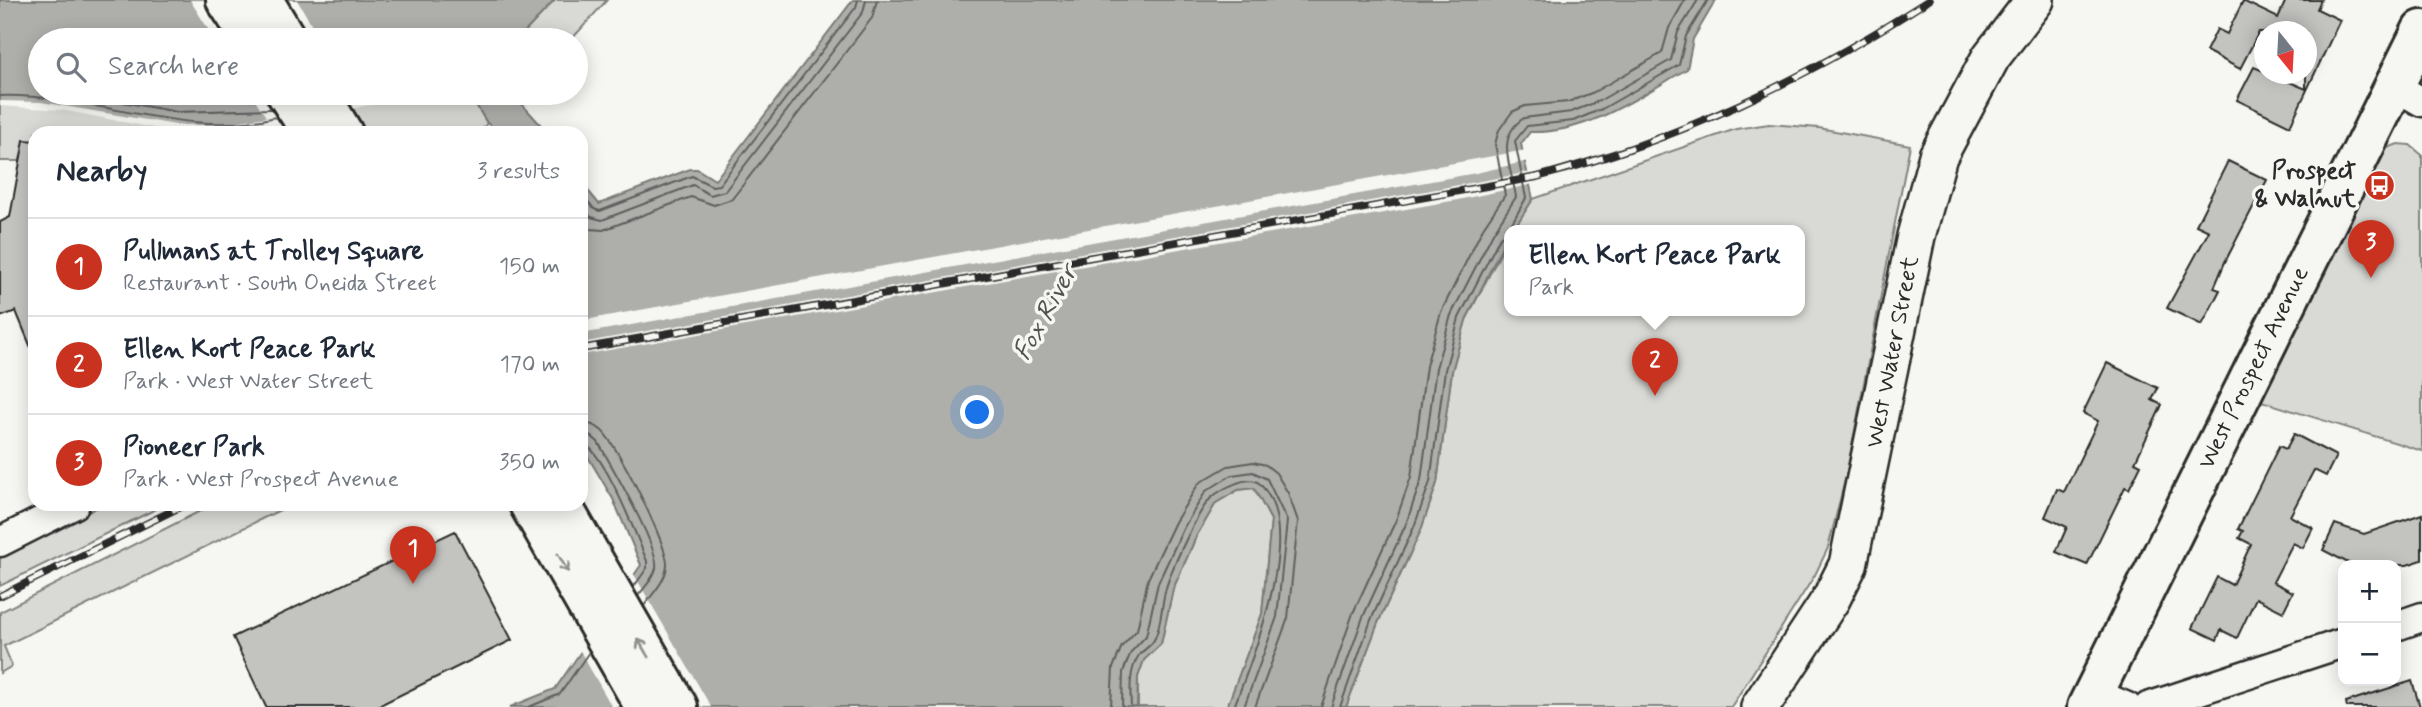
<!DOCTYPE html>
<meta charset="utf-8">
<style>
body{margin:0;font-family:Mynerve,sans-serif;background:#f6f6f7;color:#1f2937}
.controls{position:absolute;right:21px;bottom:21px;display:grid;overflow:hidden;border-radius:14px;box-shadow:0 4px 18px #0003}
.controls button{width:63px;height:63px;display:grid;place-items:center;padding:0;border:0;border-bottom:2px solid #e0e1e3;background:#fff;color:#1f2937;font:35px sans-serif}
.compass{position:absolute;left:2254px;top:21px;width:63px;height:63px;border-radius:50%;background:#fff;box-shadow:0 4px 18px #0003;rotate:162deg}
.you{position:absolute;left:978px;top:413px;width:24px;height:24px;margin:-18px;border:5px solid #fff;border-radius:50%;background:#1a73e8;box-shadow:0 0 0 10px #1a73e833}
.badge{display:grid;place-items:center;width:46px;height:46px;border-radius:50%;background:#c8321e;color:#fff;font-size:23px;font-weight:700}
.pin{position:absolute;translate:-50% -58px;filter:drop-shadow(0 2px 4px #0008)}
.pin::after{content:'';position:absolute;top:37px;width:24px;height:21px;background:inherit;clip-path:polygon(0 0,100% 0,50% 100%)}
.popup{position:absolute;left:1504px;top:225px;width:301px;height:91px;box-sizing:border-box;display:grid;place-content:center;border-radius:14px;background:#fff;filter:drop-shadow(0 2px 5px #0005);font-size:23px;white-space:nowrap;color:#747a83}
.popup b{font-size:26px;color:#1f2937}
.popup::after{content:'';position:absolute;left:50%;top:100%;margin-left:-14px;border:14px solid transparent;border-top-color:#fff}
.list{margin:0;padding:0;list-style:none}
h2{display:flex;justify-content:space-between;align-items:center;height:91px;margin:0;padding:0 28px;font-size:30px}
h2 small{font-size:23px;font-weight:400;color:#747a83}
.list li{display:grid;grid-template-columns:46px 1fr auto;gap:21px;align-items:center;box-sizing:border-box;height:98px;padding:0 28px;border-top:2px solid #e0e1e3}
.list b{display:block;font-size:26px;white-space:nowrap}
.list p{margin:0;font-size:23px;white-space:nowrap;color:#747a83}
.list em{font-size:23px;font-style:normal;color:#747a83}
.icon{flex:none;width:38px;height:38px;fill:none;stroke:currentColor;stroke-width:2;stroke-linecap:round;stroke-linejoin:round}
.map{position:relative;flex:none;width:2422px;height:707px;overflow:hidden}
.search{position:absolute;background:#fff;box-shadow:0 4px 18px #0003;left:28px;top:28px;width:560px;height:77px;display:flex;align-items:center;gap:18px;box-sizing:border-box;padding:0 24px;border-radius:38px;color:#747a83;font-size:26px}
.panel{position:absolute;background:#fff;box-shadow:0 4px 18px #0003;left:28px;top:126px;width:560px;height:385px;border-radius:21px}
.map>svg:first-child{display:block}
</style>
<div class="map">
<svg width="2422" height="707" viewBox="0 0 2422 707">
<rect width="100%" height="100%" fill="#f6f6f2"/>
<filter id="ink" filterUnits="userSpaceOnUse"><feTurbulence type="fractalNoise" baseFrequency=".0143" numOctaves="2"/><feDisplacementMap in="SourceGraphic" scale="14" xChannelSelector="R" yChannelSelector="G"/><feConvolveMatrix kernelMatrix="1 2 1 2 8 2 1 2 1" color-interpolation-filters="sRGB"/></filter>
<g filter="url(#ink)">
<g fill="#d9d9d5" stroke="#828280" stroke-width="2">
<polygon points="555,0 607,0 571,40 517,40"/>
<polygon points="429,93 469,93 487,123 479,133 35,133 35,155 22,152 20,161 0,161 0,103 364,102"/>
<polygon points="1769,124 1819,128 1910,145 1846,476 1828,548 1815,575 1731,707 1346,707 1378,623 1421,530 1437,483 1452,371 1466,320 1510,235 1510,310 1800,310 1800,230 1513,230 1533,199 1736,129"/>
<polygon points="2398,144 2410,145 2422,155 2422,451 2258,400 2387,148"/>
<polygon points="1254,488 1271,520 1262,614 1227,707 1138,707 1138,677 1144,660 1161,644 1173,589 1197,535 1216,503 1238,490"/>
<polygon points="104,504 166,504 0,586 0,556"/>
<polygon points="214,504 292,504 4,646 12,666 0,673 0,612"/>
</g>
<g fill="#aeaeab" stroke="#7a7a78" stroke-width="2">
<polygon points="0,0 555,0 517,40 40,40 40,93 429,93 364,102 263,127 176,128 63,107 0,103"/>
<path d="M 853,0 L 1716,0 L 1693,39 L 1687,69 C 1638,97 1588,134 1530,132 L 1521,144 L 1533,199 L 1513,230 L 1510,230 L 1466,320 L 1452,371 L 1437,483 L 1421,530 L 1378,623 L 1346,707 L 1227,707 L 1262,614 L 1271,520 L 1254,488 L 1238,490 L 1216,503 L 1197,535 L 1173,589 L 1161,644 L 1144,660 L 1138,677 L 1137,707 L 510,707 L 555,689 L 641,565 L 613,499 L 581,445 L 581,182 L 599,204 L 690,169 L 697,169 L 715,180 Z"/>
<polygon points="469,93 512,93 548,133 500,133 487,123"/>
</g>
<g fill="#f6f6f2">
<polygon points="190,0 297,0 321,40 215,40"/>
<polygon points="251,93 353,93 359,103 433,93 430,96 364,106 263,131 175,132 62,110 0,106 0,101 41,102 176,125 213,125 266,117"/>
<polygon points="1526,150 1528,161 1476,173 581,334 581,321 601,317"/>
<polygon points="1531,172 1534,184 1457,200 581,355 581,343"/>
<polygon points="632,571 711,707 612,707 579,649"/>
</g>
<g fill="none" stroke-linecap="round" stroke-linejoin="round">
<g stroke="#5f5f5e" stroke-width="2">
<polyline points="74,93 177,112 271,109"/>
<polyline points="130,93 178,102 267,99"/>
<path d="M 0,96 C 92,93 184,140 276,117"/>
<polyline points="581,193 594,209 600,211 692,176 712,186 719,185 856,7 858,0"/>
<polyline points="581,207 591,217 602,220 693,185 710,195 725,191 863,12 866,0"/>
<polyline points="581,223 590,229 603,230 691,197 714,205 732,199 872,18 877,0"/>
<path d="M 581,423 C 588,423 595,425 601,430 C 617,443 667,544 667,564 C 667,580 652,594 644,606"/>
<path d="M 581,434 L 591,436 L 598,442 C 610,463 660,548 656,568 C 654,578 644,588 638,596"/>
<path d="M 581,443 C 602,445 638,540 647,561 L 647,568 L 633,588"/>
<polyline points="529,707 560,694 589,652"/>
<polyline points="1111,707 1113,668 1122,646 1137,630 1148,579 1175,522 1199,483 1228,466 1253,462 1266,465 1276,473 1288,493 1298,521 1288,618 1255,707"/>
<polyline points="1122,707 1123,672 1131,652 1146,636 1158,583 1184,527 1206,491 1232,475 1253,472 1267,479 1287,521 1277,617 1244,707"/>
<path d="M 1131,707 C 1130,690 1129,670 1139,655 C 1143,650 1151,646 1154,640 C 1162,626 1161,604 1166,588 C 1171,570 1198,510 1211,498 C 1220,490 1249,473 1260,484 C 1306,529 1253,656 1234,707"/>
<polyline points="1321,707 1353,613 1396,520 1411,477 1426,366 1441,312 1483,228 1505,195 1495,144 1499,130 1512,112 1525,106 1568,102 1594,92 1662,53 1669,28 1685,0"/>
<path d="M 1331,707 L 1363,617 L 1406,524 L 1421,480 L 1436,368 L 1451,315 L 1493,233 L 1516,197 C 1512,169 1494,137 1524,118 L 1571,112 L 1599,101 L 1671,60 L 1678,32 L 1698,0"/>
<polyline points="1340,707 1371,620 1414,527 1430,482 1445,370 1459,318 1500,237 1507,232 1526,198 1515,141 1527,126 1573,121 1602,109 1679,65 1686,36 1708,0"/>
</g>
</g>
<g fill="#c3c3c0" stroke="#2b2b2b" stroke-width="2">
<polygon points="2286,0 2321,0 2317,9 2340,20 2290,126 2237,100 2254,67 2306,89 2306,32 2259,32 2240,69 2206,51 2217,29 2227,34 2243,1 2278,18"/>
<polygon points="24,140 35,141 34,355 16,311 0,317 0,222 10,217"/>
<polygon points="2228,161 2267,180 2225,262 2214,288 2220,290 2202,325 2167,308 2209,231 2196,225"/>
<polygon points="2107,363 2158,388 2152,400 2162,405 2135,462 2141,465 2129,489 2125,487 2087,565 2056,552 2067,527 2045,517 2057,489 2064,492 2098,421 2083,413"/>
<polygon points="2294,434 2336,456 2326,476 2314,470 2290,516 2313,528 2303,548 2293,543 2273,582 2293,592 2283,612 2256,598 2237,638 2221,630 2217,640 2192,628 2217,577 2232,585 2251,544 2239,538 2243,531 2238,529 2279,446 2286,449"/>
<polygon points="2422,514 2422,560 2407,565 2352,565 2323,550 2335,524 2364,534"/>
<polygon points="455,531 512,640 376,707 266,707 233,637"/>
<polygon points="2412,681 2420,707 2347,707 2346,702"/>
</g>
<g fill="none" stroke-linecap="round" stroke-linejoin="round">
<defs>
<g id="minor">
<polyline points="2393,85 2422,102"/>
<polyline points="0,542 75,504"/>
<polyline points="2396,626 2422,617"/>
<polyline points="2094,693 2127,707"/>
<polyline points="2148,707 2343,643"/>
</g>
<polyline id="tertiary" points="1760,707 1831,599 1848,565 1916,236 1938,156 1991,57 2035,0"/>
<polyline id="secondary" points="2087,707 2422,30"/>
<g id="primary">
<polyline points="226,0 252,40"/>
<polyline points="263,0 287,40"/>
<polyline points="286,93 312,133"/>
<polyline points="319,93 343,133"/>
<polyline points="529,504 645,707"/>
<polyline points="561,504 678,707"/>
</g>
</defs>
<use href="#minor" stroke="#2b2b2b" stroke-width="33"/>
<use href="#tertiary" stroke="#2b2b2b" stroke-width="42"/>
<use href="#secondary" stroke="#2b2b2b" stroke-width="44"/>
<use href="#primary" stroke="#2b2b2b" stroke-width="44"/>
<use href="#minor" stroke="#f6f6f2" stroke-width="28"/>
<use href="#tertiary" stroke="#f6f6f2" stroke-width="37"/>
<use href="#secondary" stroke="#f6f6f2" stroke-width="38"/>
<use href="#primary" stroke="#f6f6f2" stroke-width="38"/>
<defs>
<g id="rail">
<path d="M 581,349 L 1537,177 C 1681,139 1804,80 1929,0"/>
<polyline points="0,596 186,504"/>
</g>
</defs>
<use href="#rail" stroke="#2b2b2b" stroke-width="8"/>
<use href="#rail" stroke="#f6f6f2" stroke-width="5" stroke-dasharray="16" stroke-linecap="butt"/>
</g>
<defs><path id="oneway-shaft" d="M-6 0H5M1.5-3L5.5 0L1.5 3" fill="none" stroke-width="1.6" stroke-linecap="round" stroke-linejoin="round" transform="scale(1.75)"/></defs>
<g stroke="#90908e">
<use href="#oneway-shaft" transform="translate(563 563) rotate(60)"/>
<use href="#oneway-shaft" transform="translate(643 648) rotate(-120)"/>
</g>
</g>
<defs>
<symbol id="bus-disc" viewBox="-11 -11 22 22"><circle r="9.5" fill="#c8321e" stroke="#f6f6f2"/><path d="M-5-6H5V4H4V6H2V4H-2V6H-4V4H-5ZM-3.5-4V0h7V-4ZM-3.5 1.2v1.5H-2V1.2ZM2 1.2v1.5H3.5V1.2Z" fill="#fff"/></symbol>
</defs>
<g fill-rule="evenodd">
<use href="#bus-disc" x="2362" y="168" width="35" height="35"/>
</g>
<g text-anchor="middle" dominant-baseline="central" stroke-width="7" stroke-linejoin="round" paint-order="stroke">
<g font-size="24" font-weight="bold" fill="#2b2b2b" stroke="#f6f6f2" text-anchor="end">
<text x="2356" y="171">Prospect<tspan x="2356" dy="28">&amp; Walnut</tspan></text>
</g>
<g font-size="24" fill="#2b2b2b" stroke="#f6f6f2">
<text transform="translate(1893 352) rotate(-79)">West Water Street</text>
<text transform="translate(2254 368) rotate(-64)">West Prospect Avenue</text>
</g>
<g font-size="26" font-style="italic" fill="#525251" stroke="#f6f6f2">
<text transform="translate(1046 313) rotate(-61)">Fox River</text>
</g>
</g>
</svg>
<div class="controls">
<button>+</button>
<button>−</button>
</div>
<svg class="compass" viewBox="-18 -18 36 36"><path d="M0-13l5 13h-10z" fill="#e53935"/><path d="M0 13l5-13h-10z" fill="#747a83"/></svg>
<div class="you"></div>
<div class="pin badge" style="left:413px;top:584px">1</div>
<div class="pin badge" style="left:1655px;top:396px">2</div>
<div class="popup"><b>Ellen Kort Peace Park</b>Park</div>
<div class="pin badge" style="left:2371px;top:278px">3</div>
<div class="search"><svg class="icon" aria-label="search" viewBox="0 0 24 24"><circle cx="10" cy="10" r="6"/><path d="M15 15l6 6"/></svg>Search here</div>
<section class="panel">
<h2>Nearby<small>3 results</small></h2>
<ul class="list">
<li><span class="badge">1</span><div><b>Pullmans at Trolley Square</b><p>Restaurant · South Oneida Street</p></div><em>150 m</em></li>
<li><span class="badge">2</span><div><b>Ellen Kort Peace Park</b><p>Park · West Water Street</p></div><em>170 m</em></li>
<li><span class="badge">3</span><div><b>Pioneer Park</b><p>Park · West Prospect Avenue</p></div><em>350 m</em></li>
</ul>
</section>
</div>
